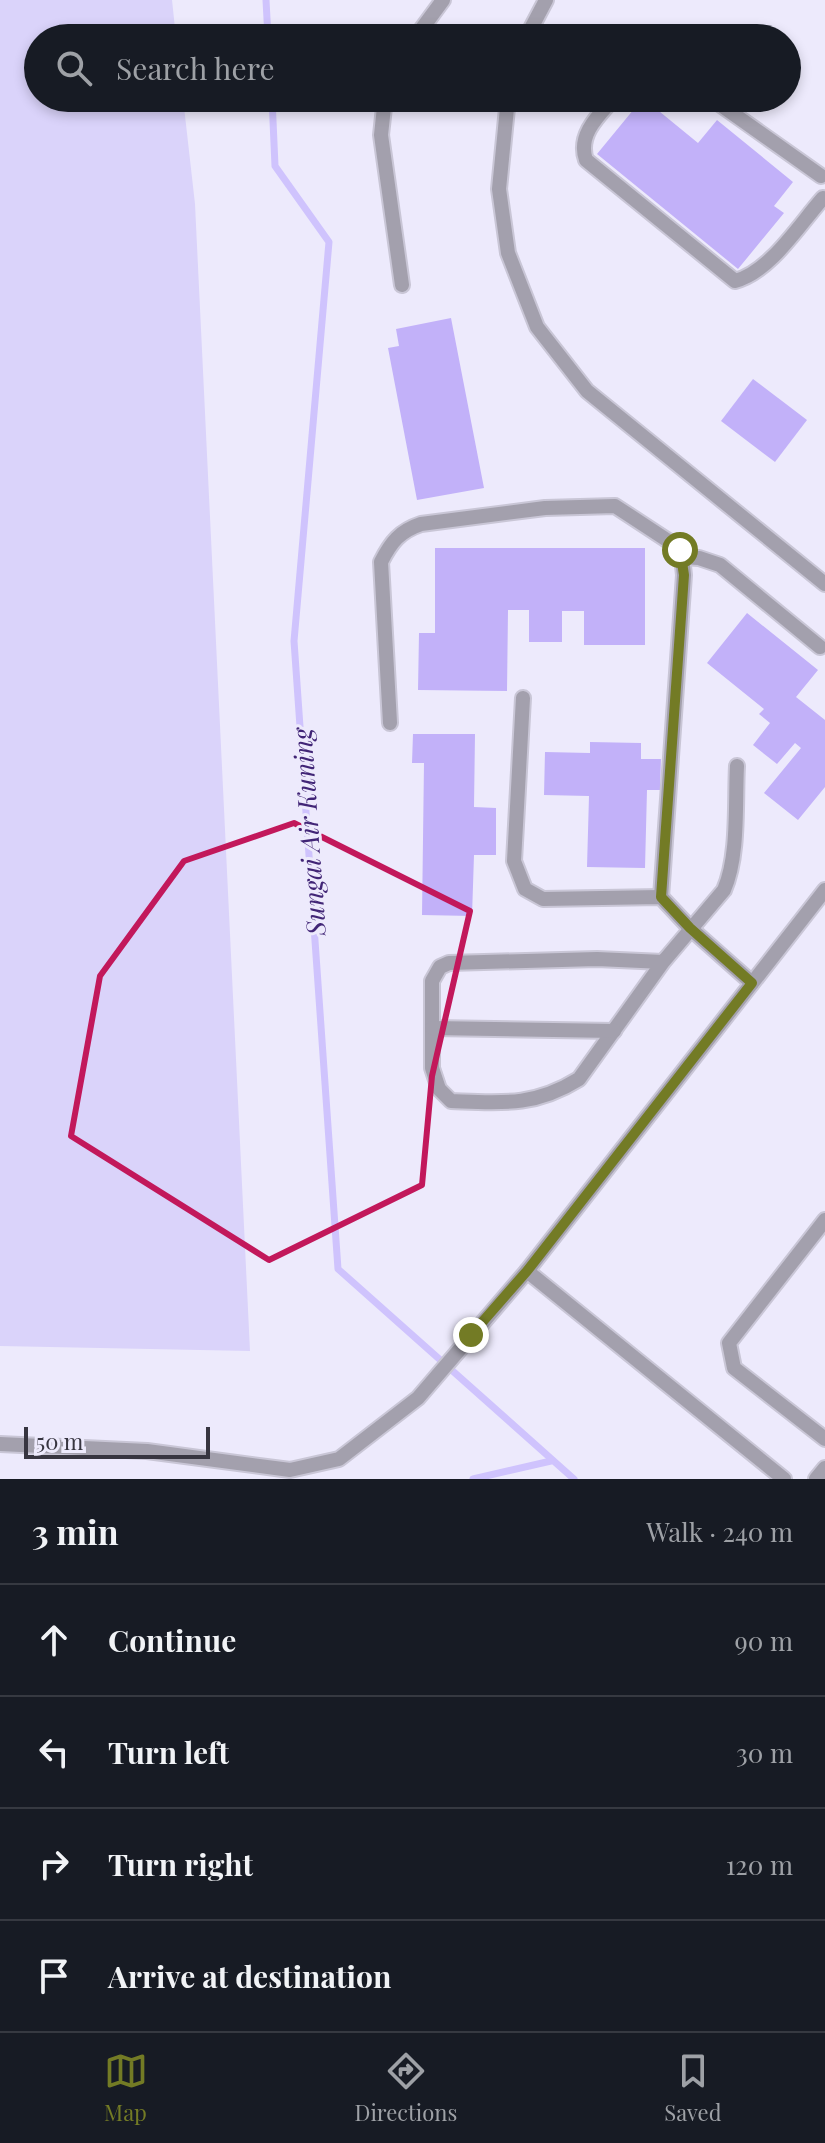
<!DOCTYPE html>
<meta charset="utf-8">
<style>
body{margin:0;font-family:"Playfair Display",serif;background:#20242c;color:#f1f3f6}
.scale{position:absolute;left:24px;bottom:20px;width:186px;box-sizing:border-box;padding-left:8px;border:4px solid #373540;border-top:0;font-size:22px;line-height:28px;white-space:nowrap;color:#373540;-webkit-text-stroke:6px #edeafc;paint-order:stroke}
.stop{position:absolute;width:24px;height:24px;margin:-18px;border:6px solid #737b25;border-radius:50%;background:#fff}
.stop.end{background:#737b25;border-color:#fff;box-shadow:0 2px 8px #0008}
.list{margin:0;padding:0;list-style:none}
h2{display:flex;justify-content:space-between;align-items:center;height:104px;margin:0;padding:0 32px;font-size:34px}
h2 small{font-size:26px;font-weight:400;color:#9ea1a6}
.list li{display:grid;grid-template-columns:52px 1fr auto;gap:24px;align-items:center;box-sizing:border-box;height:112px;padding:0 32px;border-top:2px solid #363941}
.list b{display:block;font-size:30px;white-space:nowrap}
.list em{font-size:26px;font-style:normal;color:#9ea1a6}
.icon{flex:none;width:44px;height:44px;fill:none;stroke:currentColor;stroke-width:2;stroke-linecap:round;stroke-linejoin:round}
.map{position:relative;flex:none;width:825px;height:1479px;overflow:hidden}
.search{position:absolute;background:#171b24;box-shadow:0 4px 12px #0003;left:24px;right:24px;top:24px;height:88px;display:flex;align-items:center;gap:20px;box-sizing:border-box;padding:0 28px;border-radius:44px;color:#9ea1a6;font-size:30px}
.sheet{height:552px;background:#171b24}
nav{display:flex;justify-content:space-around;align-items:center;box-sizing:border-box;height:112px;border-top:2px solid #363941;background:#171b24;font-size:22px;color:#9ea1a6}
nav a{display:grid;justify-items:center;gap:4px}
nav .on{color:#737b25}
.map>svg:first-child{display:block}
</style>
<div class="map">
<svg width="825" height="1479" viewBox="0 0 825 1479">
<rect width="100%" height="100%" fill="#edeafc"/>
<polygon fill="#dad3fa" points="0,0 172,0 176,38 38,38 38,98 183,98 195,204 250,1351 0,1346"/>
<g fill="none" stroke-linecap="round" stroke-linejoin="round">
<g stroke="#cfc3fd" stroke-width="7">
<polyline points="266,0 268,38"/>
<polyline points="272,98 275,166 329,242 294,641 338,1269 574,1479"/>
<polyline points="473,1479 551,1461"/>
</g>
</g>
<g fill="#c2b1f9">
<polygon points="643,98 698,143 717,120 793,182 774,206 784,213 738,269 597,154"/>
<polygon points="451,318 484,488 417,500 388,348 399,346 396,329"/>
<polygon points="753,379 807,420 775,462 721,421"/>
<polygon points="435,548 645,548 645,645 584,645 584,611 562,611 562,642 529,642 529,610 508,610 507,691 418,690 419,633 435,633"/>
<polygon points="747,613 818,670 796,697 825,720 825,787 798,820 764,793 801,748 795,743 777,764 753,745 770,723 759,714 764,709 707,663"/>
<polygon points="413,734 475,734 474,807 496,808 496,855 474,855 472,916 422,915 424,763 412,763"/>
<polygon points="590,742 641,743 641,759 661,759 660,790 647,790 645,868 587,867 589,796 544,795 545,752 590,753"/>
</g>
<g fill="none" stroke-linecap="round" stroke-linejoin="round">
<defs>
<g id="service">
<polyline points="415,38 443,0"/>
<polyline points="526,38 546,0"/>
<polyline points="385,98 381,135 402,285"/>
<polyline points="508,98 499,189 508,253 537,327 587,391 825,584"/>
<path d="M 614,98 C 599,115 577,135 586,160 L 735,281 C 770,272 799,225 823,198"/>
<polyline points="711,98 821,176"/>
<polyline points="682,557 699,558 720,565 820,647"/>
<polyline points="523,698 514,861 525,889 543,899 661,897 690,928 752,983"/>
<path d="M 390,723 L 381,562 C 391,542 400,531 421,524 L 545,508 L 615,506 L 676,546 L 682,557 L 684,575 L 661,897"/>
<path d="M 663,962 L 597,959 L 449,963 L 440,967 L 432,981 L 432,1068 L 439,1089 L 451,1101 C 501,1103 534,1107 579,1079 L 663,962 L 724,890 C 739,856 735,803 737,766"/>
<polyline points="432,1028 614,1031"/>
<polyline points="825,1220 729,1343 734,1368 825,1439"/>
<polyline points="527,1271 784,1479"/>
<polyline points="0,1444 147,1451 290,1470 339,1459 418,1398 527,1271 825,890"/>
<polyline points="816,1479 825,1468"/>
</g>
</defs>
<use href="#service" stroke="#c9c6d6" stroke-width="18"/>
<use href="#service" stroke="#a3a0ad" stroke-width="14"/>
</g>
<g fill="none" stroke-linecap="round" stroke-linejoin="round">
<polyline stroke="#737b25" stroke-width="10" points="471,1335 527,1271 752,983 690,928 661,897 684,575 680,550"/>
</g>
<path fill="none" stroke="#c2185b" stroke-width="6" stroke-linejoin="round" d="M 294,823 L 470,911 L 432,1076 L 422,1185 L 269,1260 L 71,1136 L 100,976 L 184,861 Z"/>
<g text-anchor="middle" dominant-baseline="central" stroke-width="6" stroke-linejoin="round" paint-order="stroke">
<g font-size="26" font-style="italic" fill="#412576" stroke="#edeafc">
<text transform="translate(308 832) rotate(-94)">Sungai Air Kuning</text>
</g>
</g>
</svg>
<div class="scale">50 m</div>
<div class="stop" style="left:680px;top:550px"></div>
<div class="stop end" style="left:471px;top:1335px"></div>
<div class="search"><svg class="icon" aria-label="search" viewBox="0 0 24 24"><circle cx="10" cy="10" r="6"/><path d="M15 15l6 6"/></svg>Search here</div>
</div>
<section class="sheet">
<h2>3 min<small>Walk · 240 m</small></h2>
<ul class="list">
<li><svg class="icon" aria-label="ahead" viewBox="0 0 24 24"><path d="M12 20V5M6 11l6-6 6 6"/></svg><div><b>Continue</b></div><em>90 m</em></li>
<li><svg class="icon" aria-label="left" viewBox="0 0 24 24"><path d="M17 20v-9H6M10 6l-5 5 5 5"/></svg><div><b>Turn left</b></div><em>30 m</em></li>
<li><svg class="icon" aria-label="right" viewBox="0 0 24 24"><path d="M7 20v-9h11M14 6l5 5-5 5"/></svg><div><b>Turn right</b></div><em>120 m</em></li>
<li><svg class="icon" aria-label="arrive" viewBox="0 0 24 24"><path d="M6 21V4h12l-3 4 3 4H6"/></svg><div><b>Arrive at destination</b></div></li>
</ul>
</section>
<nav>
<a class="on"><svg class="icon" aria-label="map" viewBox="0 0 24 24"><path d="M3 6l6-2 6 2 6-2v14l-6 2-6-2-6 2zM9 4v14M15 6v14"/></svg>Map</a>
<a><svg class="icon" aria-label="directions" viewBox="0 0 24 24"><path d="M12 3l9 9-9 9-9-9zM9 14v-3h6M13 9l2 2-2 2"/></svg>Directions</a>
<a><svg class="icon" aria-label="saved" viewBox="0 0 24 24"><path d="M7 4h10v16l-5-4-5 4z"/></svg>Saved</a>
</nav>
